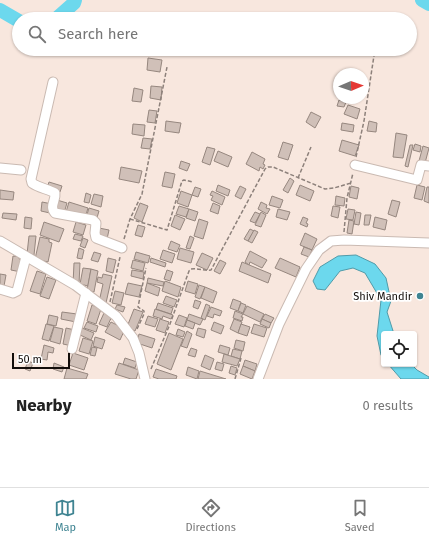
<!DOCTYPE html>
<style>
body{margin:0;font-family:"Fira Sans",sans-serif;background:#f6f6f6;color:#222}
.controls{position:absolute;right:12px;bottom:12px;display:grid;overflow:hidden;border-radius:4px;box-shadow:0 1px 3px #0004}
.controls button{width:36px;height:36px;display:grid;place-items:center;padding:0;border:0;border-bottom:1px solid #e0e0e0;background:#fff;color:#222;font:20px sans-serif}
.compass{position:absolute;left:333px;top:68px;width:36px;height:36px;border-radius:50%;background:#fff;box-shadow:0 1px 3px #0004;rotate:88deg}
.scale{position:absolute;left:12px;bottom:10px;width:58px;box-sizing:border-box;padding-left:4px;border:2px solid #120d0a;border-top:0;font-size:11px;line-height:14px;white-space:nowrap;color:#120d0a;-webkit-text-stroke:3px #fff;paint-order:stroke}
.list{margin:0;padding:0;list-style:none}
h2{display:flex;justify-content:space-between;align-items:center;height:52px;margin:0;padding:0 16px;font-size:17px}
h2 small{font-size:13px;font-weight:400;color:#767676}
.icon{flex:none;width:22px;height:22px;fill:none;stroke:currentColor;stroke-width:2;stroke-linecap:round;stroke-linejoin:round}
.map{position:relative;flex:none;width:429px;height:379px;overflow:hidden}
.search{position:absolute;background:#fff;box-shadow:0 1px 3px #0004;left:12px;right:12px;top:12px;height:44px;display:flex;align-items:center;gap:10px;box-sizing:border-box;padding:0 14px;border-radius:22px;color:#767676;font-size:15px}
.sheet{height:108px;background:#fff}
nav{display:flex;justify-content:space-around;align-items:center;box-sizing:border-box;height:56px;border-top:1px solid #e0e0e0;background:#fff;font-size:11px;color:#767676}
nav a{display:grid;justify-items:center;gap:2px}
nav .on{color:#3f8492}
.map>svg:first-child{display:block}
</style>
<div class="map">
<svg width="429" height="379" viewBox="0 0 429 379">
<rect width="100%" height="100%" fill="#f8e7de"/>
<g fill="#6cd8ed" stroke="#519ba9">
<polygon points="356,255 375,264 386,278 391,301 387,312 394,334 384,334 384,359 381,355 377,336 381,300 365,273 353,268 340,271 325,290 317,289 313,281 320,267 338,256"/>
<polygon points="388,364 411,364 417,370 429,377 429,379 401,379"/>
</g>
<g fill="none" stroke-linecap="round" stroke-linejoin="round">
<g stroke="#6cd8ed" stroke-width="14">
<polyline points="422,0 429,4"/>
<polyline points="0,10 19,21"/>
<polyline points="56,19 74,3 75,0"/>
</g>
</g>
<g fill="#d0c0b8" stroke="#96877f">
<polygon points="148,58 162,60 160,72 147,70"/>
<polygon points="151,86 162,87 161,100 150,98"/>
<polygon points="134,88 143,90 141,102 132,101"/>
<polygon points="339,100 346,102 344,107 337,106"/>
<polygon points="348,105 360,109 357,119 344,114"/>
<polygon points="149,110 157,111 155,123 147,122"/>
<polygon points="311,112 321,117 315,128 306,122"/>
<polygon points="166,121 181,123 179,133 165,131"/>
<polygon points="369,121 377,123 376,132 367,131"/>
<polygon points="342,123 354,125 353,132 341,130"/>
<polygon points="133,124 145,125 144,136 132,134"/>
<polygon points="396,133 407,135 403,158 393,157"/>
<polygon points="143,138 152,139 150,149 141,148"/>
<polygon points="342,140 359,145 355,156 339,151"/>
<polygon points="283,142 293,145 288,160 278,157"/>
<polygon points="415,144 421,146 420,152 413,150"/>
<polygon points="410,145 413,145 408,167 405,166"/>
<polygon points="423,146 429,148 425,163 419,161"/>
<polygon points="207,147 215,149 210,165 202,162"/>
<polygon points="218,151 232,157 228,167 214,161"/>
<polygon points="252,152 265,159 263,164 265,165 263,169 260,167 259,171 246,164"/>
<polygon points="181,161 190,164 187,171 179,168"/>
<polygon points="121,167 142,171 139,183 119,179"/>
<polygon points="165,172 175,174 172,188 162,186"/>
<polygon points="290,178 294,181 288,193 283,190"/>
<polygon points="49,182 62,186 60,192 47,188"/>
<polygon points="218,185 230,190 228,196 216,191"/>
<polygon points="300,185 314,191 310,201 296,195"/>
<polygon points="417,185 425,187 422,200 414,198"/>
<polygon points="240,186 246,189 241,199 235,196"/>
<polygon points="351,186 359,188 357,199 349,197"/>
<polygon points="195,187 201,189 198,197 192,195"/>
<polygon points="427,187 429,187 429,203 424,201"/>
<polygon points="0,190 14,192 13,200 0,199"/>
<polygon points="181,191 192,195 188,207 177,203"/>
<polygon points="212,191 225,197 222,205 211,200 213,196 210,195"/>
<polygon points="86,193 91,195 89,203 84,202"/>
<polygon points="94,194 103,196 101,207 91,204"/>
<polygon points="272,196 283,200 280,208 269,205"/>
<polygon points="336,196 345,198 344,206 335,205"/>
<polygon points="57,200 67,203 64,213 55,210"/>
<polygon points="392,200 400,202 396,217 388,214"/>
<polygon points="42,202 52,204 50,213 41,211"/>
<polygon points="69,202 88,208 85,218 66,212"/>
<polygon points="261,202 267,205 266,208 270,209 267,214 258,209"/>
<polygon points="140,203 148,206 142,222 134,218"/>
<polygon points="213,203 220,206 218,214 210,211"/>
<polygon points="179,206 189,209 186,217 176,214"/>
<polygon points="333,206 340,207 338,218 331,216"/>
<polygon points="89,208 99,211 96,221 86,218"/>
<polygon points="189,209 198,212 195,221 186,218"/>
<polygon points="278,209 290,212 287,220 276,217"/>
<polygon points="348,209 355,210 353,220 346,219"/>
<polygon points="255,212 260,214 255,223 250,221"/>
<polygon points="261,212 266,215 261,227 255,225"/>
<polygon points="356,212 361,213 359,225 354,224"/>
<polygon points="3,213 17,214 16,220 2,218"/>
<polygon points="175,215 185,219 180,230 171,226"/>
<polygon points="365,215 371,215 369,225 364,225"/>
<polygon points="25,217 32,218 31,229 24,228"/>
<polygon points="303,217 308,219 306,223 308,224 307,227 300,224"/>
<polygon points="375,217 387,220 385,230 373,227"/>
<polygon points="199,219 208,222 203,239 194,236"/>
<polygon points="349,220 354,221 352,234 347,233"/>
<polygon points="44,222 64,229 59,242 40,235"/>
<polygon points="76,222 86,225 83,235 73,232"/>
<polygon points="138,225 145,227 142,237 135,235"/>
<polygon points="99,228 109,230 107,239 97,237"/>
<polygon points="250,229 254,231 248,241 244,239"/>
<polygon points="254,230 258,232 252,243 248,241"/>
<polygon points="305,233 317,239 312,250 300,245"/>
<polygon points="75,234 83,236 81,241 73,239"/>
<polygon points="29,236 36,236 34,255 27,254"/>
<polygon points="190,236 194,238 190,249 186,248"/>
<polygon points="40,237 49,239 49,242 52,243 48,262 35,259"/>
<polygon points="83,238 88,240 85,248 80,246"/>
<polygon points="171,241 180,245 177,252 168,249"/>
<polygon points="304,247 312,250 309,257 301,254"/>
<polygon points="79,248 84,250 82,259 77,258"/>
<polygon points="180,248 194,252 191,263 177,259"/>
<polygon points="163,250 175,254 172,263 160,259"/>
<polygon points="250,251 267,260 262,268 250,262 249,265 245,262"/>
<polygon points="94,252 101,254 98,262 91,260"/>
<polygon points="136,252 150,256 148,263 134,259"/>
<polygon points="202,253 213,258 207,270 196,265"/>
<polygon points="13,256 20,257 19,259 23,259 21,272 11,270"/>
<polygon points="108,258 116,260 113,273 106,271"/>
<polygon points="151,258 166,263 165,267 150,262"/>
<polygon points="280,258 300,267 296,277 275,268"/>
<polygon points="133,260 145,263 143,271 131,268"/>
<polygon points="220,260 226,263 220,274 214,271"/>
<polygon points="242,262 271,274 268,283 239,271"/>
<polygon points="74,263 80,263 79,284 73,284"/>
<polygon points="83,268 91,269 88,286 80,284"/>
<polygon points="91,269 98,271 94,292 87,290"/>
<polygon points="132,270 144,272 143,279 131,276"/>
<polygon points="167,270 173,272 170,281 164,279"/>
<polygon points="37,271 46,274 40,294 30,291"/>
<polygon points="0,274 6,275 4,286 0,285"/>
<polygon points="103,274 112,276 106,303 99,302 103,284 97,282 98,277 102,278"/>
<polygon points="47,277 56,280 49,299 40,296"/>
<polygon points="148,278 164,282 163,286 147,283"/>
<polygon points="165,281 181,287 178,297 162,291"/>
<polygon points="188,281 198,284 195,294 185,291"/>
<polygon points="128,283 142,286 139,297 125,294"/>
<polygon points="147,283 160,288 158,296 145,291"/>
<polygon points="199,285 205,287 200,299 195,297"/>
<polygon points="205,287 217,292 213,303 201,298"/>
<polygon points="115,291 124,293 121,305 112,303"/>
<polygon points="166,296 177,300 174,307 163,303"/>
<polygon points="233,299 241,302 238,311 230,308"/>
<polygon points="195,300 201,302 198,309 193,307"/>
<polygon points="158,303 173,308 171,314 156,309"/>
<polygon points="241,303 246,305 243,313 238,311"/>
<polygon points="206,304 210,306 205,320 201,318"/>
<polygon points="92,305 101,309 96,324 87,321"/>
<polygon points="117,305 125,307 123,312 115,309"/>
<polygon points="247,306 264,314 260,322 243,314"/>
<polygon points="211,307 222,311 220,316 214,314 213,318 207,316"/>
<polygon points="134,309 143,312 135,331 127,327"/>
<polygon points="155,309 173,315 171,319 163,316 162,319 153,316"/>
<polygon points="235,311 243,314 241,317 243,317 242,321 233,318"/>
<polygon points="62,312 77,314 76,322 61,319"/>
<polygon points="104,313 112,316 107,327 99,324"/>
<polygon points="189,314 203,319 200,325 187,320"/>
<polygon points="265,314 274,318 271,323 262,319"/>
<polygon points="49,315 58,317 56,326 47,324"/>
<polygon points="179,315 187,318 184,327 175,324"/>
<polygon points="148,316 158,319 155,327 145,324"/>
<polygon points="160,319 169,322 165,333 156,330"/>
<polygon points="234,319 242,322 238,333 230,329"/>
<polygon points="262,319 271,323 269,328 260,324"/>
<polygon points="187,320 195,323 193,329 185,326"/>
<polygon points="87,322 98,326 96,332 84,328"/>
<polygon points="111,322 125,329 120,340 105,332"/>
<polygon points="214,322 224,326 221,334 211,330"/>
<polygon points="46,324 54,326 49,341 42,339"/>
<polygon points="241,324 250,327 247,336 238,333"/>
<polygon points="254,324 267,328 264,337 251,333"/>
<polygon points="54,327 63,329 60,344 50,341"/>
<polygon points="66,328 75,330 72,346 63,344"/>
<polygon points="82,328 94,333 91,340 80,335"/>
<polygon points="198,328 206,330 204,338 196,335"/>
<polygon points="178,329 185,332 183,337 176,335"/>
<polygon points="187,331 192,334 187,348 181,346"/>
<polygon points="169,333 183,339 171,370 157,364"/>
<polygon points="139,334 155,339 152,348 137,343"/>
<polygon points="95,337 105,340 102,349 93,346"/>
<polygon points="83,338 93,341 89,354 79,351"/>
<polygon points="236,340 245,342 243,351 234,348"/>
<polygon points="44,345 54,348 53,353 48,352 47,360 41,359"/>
<polygon points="220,345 230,348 228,355 218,352"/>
<polygon points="92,347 97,348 95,356 90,355"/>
<polygon points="191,348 197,350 195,357 188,355"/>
<polygon points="233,349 242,351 240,359 231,356"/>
<polygon points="73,353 88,358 84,370 69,365"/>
<polygon points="224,354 240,359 237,366 222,362"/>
<polygon points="205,355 214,359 210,370 201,366"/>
<polygon points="125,358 137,362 135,368 123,364"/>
<polygon points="245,360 257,364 255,371 243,366"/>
<polygon points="28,361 33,363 30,371 25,369"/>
<polygon points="217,362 224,364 222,371 215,369"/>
<polygon points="54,363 64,367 62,372 53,369"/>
<polygon points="119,363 139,370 136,379 131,379 115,374"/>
<polygon points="231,366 237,368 235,375 229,373"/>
<polygon points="243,366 255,371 252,379 240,374"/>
<polygon points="188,367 199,371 197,379 186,375"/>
<polygon points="67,368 88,374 86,379 64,379"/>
<polygon points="156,369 177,376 176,379 159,379 153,377"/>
<polygon points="200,371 226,379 198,379"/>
</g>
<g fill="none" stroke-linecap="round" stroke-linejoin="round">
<defs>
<g id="minor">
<path d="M 53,82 L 31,179 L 32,183 C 39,188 48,189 55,193 C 56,201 49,206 55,213 L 93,220 L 96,223 L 95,233 L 96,238 L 122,248"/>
<polyline points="355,165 417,180 421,165 429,166"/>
<polyline points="0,168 21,170"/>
<polyline points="0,241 75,285 116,316 133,338 139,353 145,379"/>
<polyline points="0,289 13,293 17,291 26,257"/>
<polyline points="72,349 86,293"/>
<polyline points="258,379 279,324 306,269 319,250 331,241 344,240 429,243"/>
</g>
</defs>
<use href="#minor" stroke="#cabab2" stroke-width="11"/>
<g stroke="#8d817b" stroke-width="1.5" stroke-dasharray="4 2" stroke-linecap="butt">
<polyline points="356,157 364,121 375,49"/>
<polyline points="298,178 311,147"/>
<polyline points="130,219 167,230 182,181 184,180 193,182"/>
<polyline points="344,232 347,198 353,173"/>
<polyline points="124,239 130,219 142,194 167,67"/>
<polyline points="110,302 120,257"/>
<polyline points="137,329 144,314 144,311 138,307 146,268"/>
<path d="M 151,369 L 170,324 L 189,271 L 191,269 C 198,268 204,271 211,270 L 265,169 L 268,167 L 273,167 L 325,189 L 334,188 L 351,183"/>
<polyline points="235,379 241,358"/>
</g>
<use href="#minor" stroke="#fff" stroke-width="9"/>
</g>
<circle fill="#3f8492" stroke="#fff" stroke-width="1.5" cx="420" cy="296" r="4"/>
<g text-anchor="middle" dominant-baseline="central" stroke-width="3.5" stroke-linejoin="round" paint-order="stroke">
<g font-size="11" fill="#120d0a" stroke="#fff" text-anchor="end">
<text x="412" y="296">Shiv Mandir</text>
</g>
</g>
</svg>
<div class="controls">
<button><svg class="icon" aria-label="locate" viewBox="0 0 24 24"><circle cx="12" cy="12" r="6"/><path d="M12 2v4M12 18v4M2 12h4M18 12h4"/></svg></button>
</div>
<svg class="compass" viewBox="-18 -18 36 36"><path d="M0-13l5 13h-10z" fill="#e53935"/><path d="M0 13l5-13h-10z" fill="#767676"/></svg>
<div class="scale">50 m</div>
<div class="search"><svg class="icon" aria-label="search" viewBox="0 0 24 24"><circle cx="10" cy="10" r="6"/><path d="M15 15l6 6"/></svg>Search here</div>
</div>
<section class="sheet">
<h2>Nearby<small>0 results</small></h2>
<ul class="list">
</ul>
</section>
<nav>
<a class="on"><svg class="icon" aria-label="map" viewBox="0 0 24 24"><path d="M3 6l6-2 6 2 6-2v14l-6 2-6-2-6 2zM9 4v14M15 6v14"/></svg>Map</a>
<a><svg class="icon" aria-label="directions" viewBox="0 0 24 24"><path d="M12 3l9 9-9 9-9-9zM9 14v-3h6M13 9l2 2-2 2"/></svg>Directions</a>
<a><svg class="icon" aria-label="saved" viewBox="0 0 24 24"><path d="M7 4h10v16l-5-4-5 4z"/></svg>Saved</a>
</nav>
